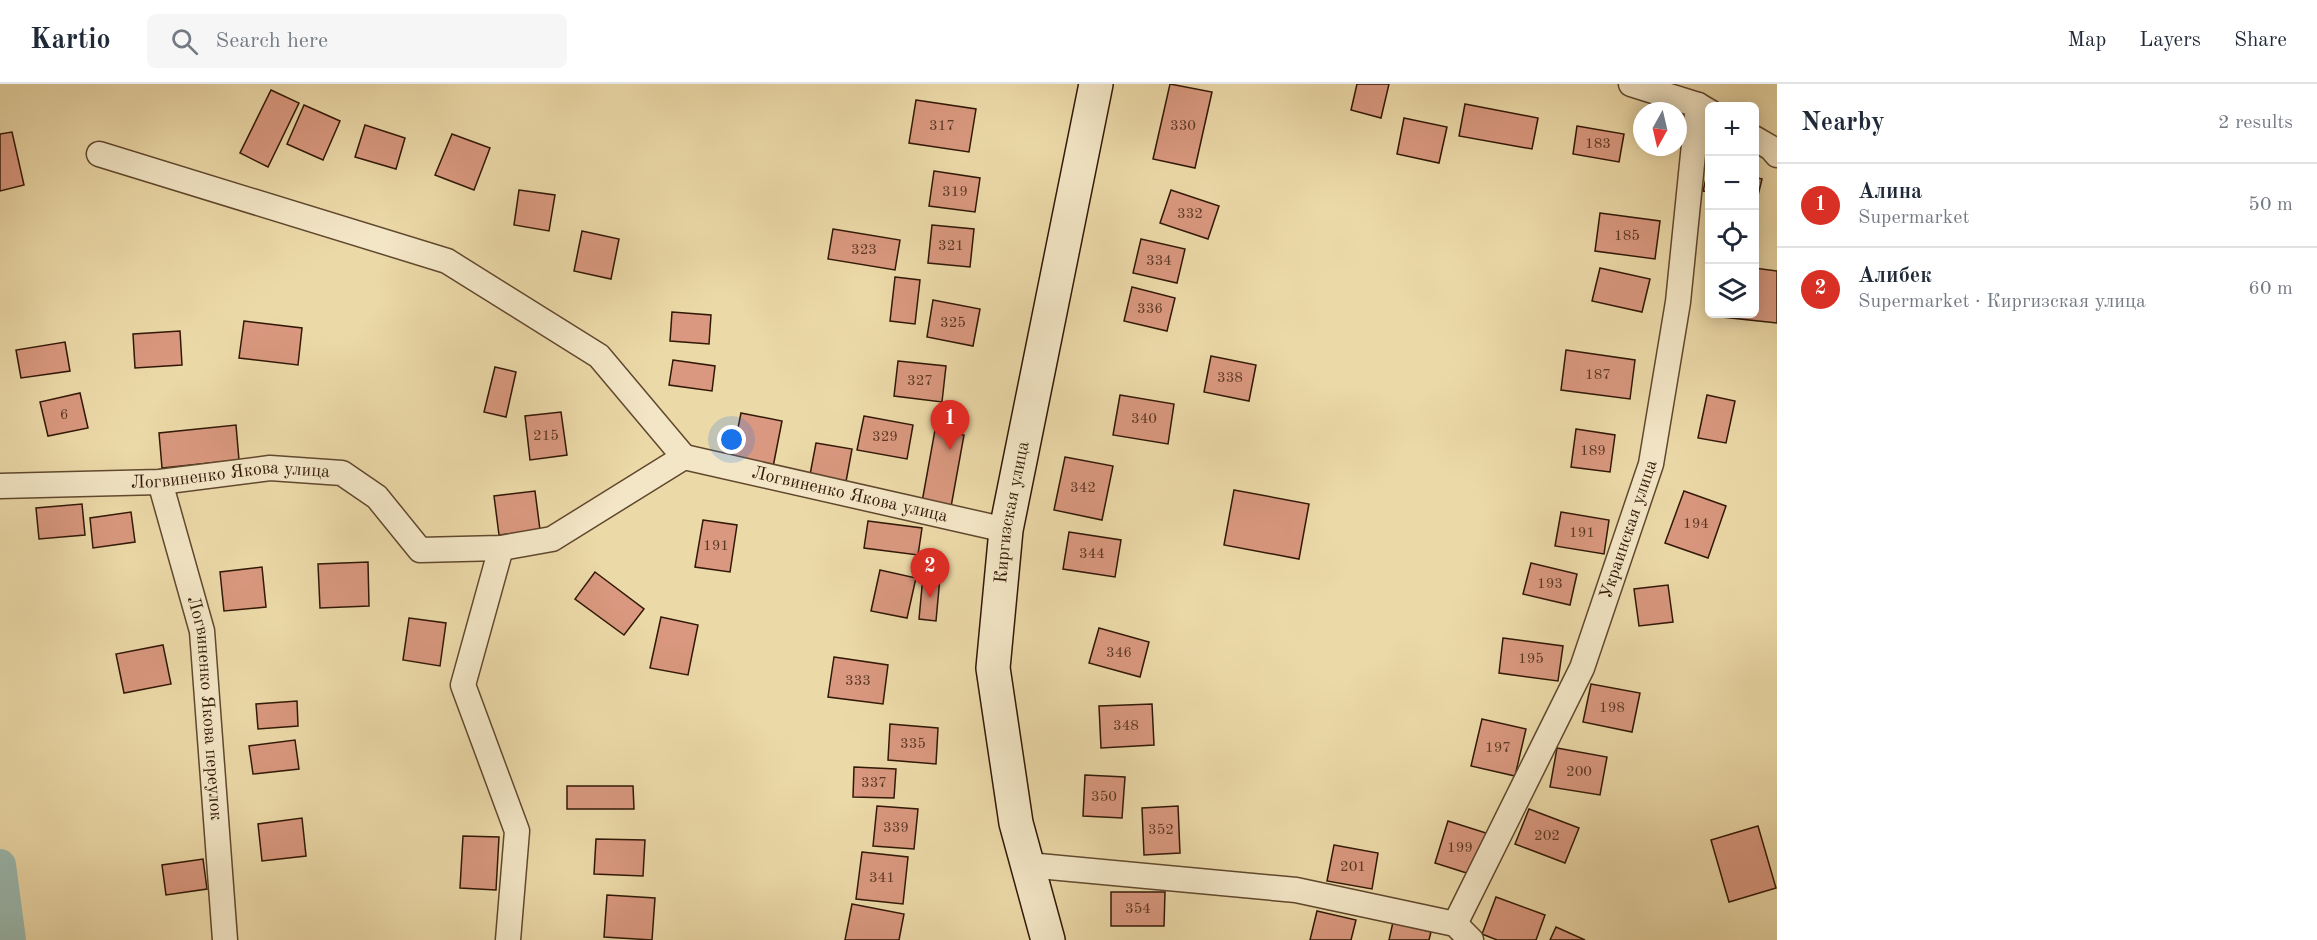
<!DOCTYPE html>
<meta charset="utf-8">
<style>
body{margin:0;font-family:"Old Standard TT",serif;background:#f6f6f7;color:#1f2937}
.controls{position:absolute;right:18px;top:18px;display:grid;overflow:hidden;border-radius:9px;box-shadow:0 3px 15px #0003}
.controls button{width:54px;height:54px;display:grid;place-items:center;padding:0;border:0;border-bottom:2px solid #e0e1e3;background:#fff;color:#1f2937;font:30px sans-serif}
.compass{position:absolute;left:1633px;top:18px;width:54px;height:54px;border-radius:50%;background:#fff;box-shadow:0 3px 15px #0003;rotate:188deg}
.you{position:absolute;left:732px;top:356px;width:21px;height:21px;margin:-15px;border:4px solid #fff;border-radius:50%;background:#1a73e8;box-shadow:0 0 0 9px #1a73e833}
.badge{display:grid;place-items:center;width:39px;height:39px;border-radius:50%;background:#d93025;color:#fff;font-size:20px;font-weight:700}
.pin{position:absolute;translate:-50% -50px;filter:drop-shadow(0 2px 3px #0008)}
.pin::after{content:'';position:absolute;top:32px;width:21px;height:18px;background:inherit;clip-path:polygon(0 0,100% 0,50% 100%)}
.list{margin:0;padding:0;list-style:none}
h2{display:flex;justify-content:space-between;align-items:center;height:78px;margin:0;padding:0 24px;font-size:26px}
h2 small{font-size:20px;font-weight:400;color:#747a83}
.list li{display:grid;grid-template-columns:39px 1fr auto;gap:18px;align-items:center;box-sizing:border-box;height:84px;padding:0 24px;border-top:2px solid #e0e1e3}
.list b{display:block;font-size:22px;white-space:nowrap}
.list p{margin:0;font-size:20px;white-space:nowrap;color:#747a83}
.list em{font-size:20px;font-style:normal;color:#747a83}
.icon{flex:none;width:33px;height:33px;fill:none;stroke:currentColor;stroke-width:2;stroke-linecap:round;stroke-linejoin:round}
.map{position:relative;flex:none;width:1777px;height:856px;overflow:hidden}
header{display:flex;align-items:center;gap:36px;box-sizing:border-box;height:84px;padding:0 30px;background:#fff;border-bottom:2px solid #e0e1e3}
header strong{font-size:28px}
nav{display:flex;gap:33px;margin-inline-start:auto;font-size:21px}
.search{width:420px;height:54px;background:#f6f6f7;display:flex;align-items:center;gap:15px;box-sizing:border-box;padding:0 21px;border-radius:9px;color:#747a83;font-size:22px}
main{display:flex}
aside{flex:1;background:#fff}
.map>svg:first-child{display:block}
</style>
<header>
<strong>Kartio</strong>
<div class="search"><svg class="icon" aria-label="search" viewBox="0 0 24 24"><circle cx="10" cy="10" r="6"/><path d="M15 15l6 6"/></svg>Search here</div>
<nav><a>Map</a><a>Layers</a><a>Share</a></nav>
</header>
<main>
<div class="map">
<svg width="1777" height="856" viewBox="0 0 1777 856">
<rect width="100%" height="100%" fill="#ecd9a8"/>
<filter id="stains"><feTurbulence type="fractalNoise" baseFrequency=".00333" numOctaves="4"/><feColorMatrix values="0 0 0 0 .2 0 0 0 0 .09 0 0 0 0 .02 0 0 0 .5 -.17"/></filter>
<radialGradient id="worn" r=".72"><stop offset=".6" stop-color="#630" stop-opacity="0"/><stop offset="1" stop-color="#630" stop-opacity=".3"/></radialGradient>
<g fill="none" stroke-linecap="round" stroke-linejoin="round">
<polyline stroke="#9ab9af" stroke-width="32" points="0,781 10,856"/>
</g>
<g fill="#d9987f" stroke="#311806" stroke-width="1.5">
<polygon points="1170,0 1212,8 1195,84 1153,75"/>
<polygon points="1357,0 1389,0 1381,34 1351,26"/>
<polygon points="271,6 299,19 268,83 240,69"/>
<polygon points="916,16 976,25 969,68 909,59"/>
<polygon points="1465,20 1538,34 1532,65 1459,52"/>
<polygon points="304,21 340,37 323,76 287,60"/>
<polygon points="1404,34 1447,43 1439,79 1397,70"/>
<polygon points="365,41 405,54 396,85 355,73"/>
<polygon points="1577,42 1624,50 1619,78 1573,70"/>
<polygon points="12,48 24,101 0,107 0,50"/>
<polygon points="452,50 490,64 474,106 435,91"/>
<polygon points="1709,82 1710,82 1710,108 1703,107"/>
<polygon points="934,87 980,94 975,128 929,122"/>
<polygon points="1754,93 1762,95 1756,120 1754,119"/>
<polygon points="519,106 555,111 549,147 514,141"/>
<polygon points="1171,106 1219,122 1208,155 1160,139"/>
<polygon points="1600,129 1660,137 1655,175 1595,167"/>
<polygon points="932,141 974,145 970,183 928,179"/>
<polygon points="833,145 900,156 895,186 828,175"/>
<polygon points="582,147 619,155 611,195 574,187"/>
<polygon points="1141,155 1185,165 1177,199 1133,189"/>
<polygon points="1600,184 1650,195 1642,228 1592,217"/>
<polygon points="1754,184 1777,187 1777,239 1722,233 1723,230 1754,230"/>
<polygon points="895,193 920,196 915,240 890,237"/>
<polygon points="1132,203 1175,214 1167,247 1124,237"/>
<polygon points="933,216 980,225 973,262 927,253"/>
<polygon points="672,228 711,231 709,260 670,257"/>
<polygon points="244,237 302,244 298,281 239,274"/>
<polygon points="180,247 182,281 135,284 133,250"/>
<polygon points="65,258 70,287 21,294 16,266"/>
<polygon points="1566,266 1635,276 1630,315 1561,306"/>
<polygon points="1211,272 1256,281 1249,317 1204,308"/>
<polygon points="673,276 715,282 712,307 669,301"/>
<polygon points="898,277 946,282 942,318 894,312"/>
<polygon points="495,283 516,288 506,333 484,328"/>
<polygon points="80,309 88,344 48,352 40,318"/>
<polygon points="1120,311 1174,320 1168,360 1113,351"/>
<polygon points="1707,311 1735,317 1726,359 1698,354"/>
<polygon points="561,328 567,371 530,376 525,332"/>
<polygon points="741,329 782,337 773,383 732,374"/>
<polygon points="864,332 913,341 907,375 857,366"/>
<polygon points="236,341 239,376 162,384 159,349"/>
<polygon points="1576,345 1615,351 1610,388 1571,383"/>
<polygon points="935,346 964,351 951,423 922,418"/>
<polygon points="816,359 852,365 845,403 809,396"/>
<polygon points="1065,373 1113,382 1102,436 1054,426"/>
<polygon points="1234,406 1309,420 1299,475 1224,461"/>
<polygon points="535,407 540,446 499,451 494,412"/>
<polygon points="1684,407 1726,422 1708,474 1665,459"/>
<polygon points="82,420 85,451 39,455 36,424"/>
<polygon points="131,428 135,458 93,464 90,434"/>
<polygon points="1561,428 1609,436 1604,470 1555,462"/>
<polygon points="703,436 737,441 730,488 695,483"/>
<polygon points="868,437 922,444 918,471 864,464"/>
<polygon points="1069,448 1121,456 1115,493 1063,485"/>
<polygon points="368,478 369,522 320,524 318,480"/>
<polygon points="1531,479 1577,490 1570,521 1523,510"/>
<polygon points="262,483 266,523 224,527 220,488"/>
<polygon points="880,486 916,494 907,534 871,527"/>
<polygon points="595,488 644,525 624,551 575,515"/>
<polygon points="923,492 940,493 936,537 919,535"/>
<polygon points="1668,501 1673,538 1639,542 1634,505"/>
<polygon points="661,533 698,541 688,591 650,584"/>
<polygon points="409,534 446,539 440,582 403,576"/>
<polygon points="1099,544 1149,558 1140,593 1089,579"/>
<polygon points="1503,554 1563,562 1558,597 1499,589"/>
<polygon points="163,561 171,600 124,609 116,570"/>
<polygon points="834,573 888,581 883,620 828,613"/>
<polygon points="1591,600 1640,609 1632,648 1583,638"/>
<polygon points="297,617 298,642 258,645 256,620"/>
<polygon points="1152,620 1154,661 1101,664 1099,622"/>
<polygon points="1482,635 1526,645 1515,692 1471,682"/>
<polygon points="890,640 938,644 936,680 888,676"/>
<polygon points="295,656 299,685 253,690 249,662"/>
<polygon points="1557,664 1607,673 1600,711 1550,703"/>
<polygon points="854,683 896,685 894,714 853,713"/>
<polygon points="1085,691 1125,693 1122,734 1083,732"/>
<polygon points="567,702 633,702 634,725 567,725"/>
<polygon points="877,722 918,725 914,765 873,762"/>
<polygon points="1178,722 1180,769 1144,771 1142,724"/>
<polygon points="1529,725 1579,744 1565,779 1515,760"/>
<polygon points="302,734 306,772 262,777 258,740"/>
<polygon points="1448,737 1486,749 1473,791 1435,779"/>
<polygon points="1758,742 1776,804 1729,818 1711,756"/>
<polygon points="463,752 499,753 496,806 460,804"/>
<polygon points="596,755 645,756 643,792 594,790"/>
<polygon points="1334,761 1378,769 1372,805 1327,797"/>
<polygon points="862,768 908,773 903,820 856,815"/>
<polygon points="203,775 207,805 166,811 162,781"/>
<polygon points="1111,808 1165,808 1164,842 1111,842"/>
<polygon points="607,811 655,814 652,856 604,853"/>
<polygon points="1496,813 1545,831 1536,856 1497,856 1482,850"/>
<polygon points="852,820 904,830 899,856 845,856"/>
<polygon points="1317,827 1356,836 1351,856 1310,856"/>
<polygon points="1393,838 1431,848 1429,856 1389,856"/>
<polygon points="1556,843 1585,856 1550,856"/>
</g>
<g fill="none" stroke-linecap="round" stroke-linejoin="round">
<defs>
<g id="minor">
<polyline points="1631,0 1698,21 1710,28"/>
<polyline points="1754,54 1771,64 1777,71"/>
<polyline points="99,70 447,177 599,272 684,373"/>
<path id="s1" d="M 160,398 L 202,547 L 225,856"/>
<path id="s2" d="M 0,402 L 160,398 L 270,384 L 342,389 L 377,413 L 420,466 L 501,464 L 552,455 L 684,373 L 1006,446"/>
<polyline points="501,464 463,601 517,747 508,856"/>
<polyline points="1028,781 1296,806 1455,840 1471,856"/>
<path id="s3" d="M 1455,840 L 1582,584 L 1651,380 L 1678,218 L 1698,21"/>
</g>
<g id="secondary">
<path id="s4" d="M 1048,856 L 1016,739 L 993,584 L 1006,446 L 1096,0"/>
</g>
</defs>
<use href="#minor" stroke="#60482e" stroke-width="27"/>
<use href="#secondary" stroke="#311806" stroke-width="36"/>
<use href="#minor" stroke="#f3e6c6" stroke-width="24"/>
<use href="#secondary" stroke="#f3e6c6" stroke-width="33"/>
</g>
<g text-anchor="middle" dominant-baseline="central" stroke-width="4.5" stroke-linejoin="round" paint-order="stroke">
<g font-size="15" fill="#5b3824">
<text x="942" y="42">317</text>
<text x="1183" y="42">330</text>
<text x="1598" y="60">183</text>
<text x="955" y="108">319</text>
<text x="1190" y="130">332</text>
<text x="1627" y="152">185</text>
<text x="951" y="162">321</text>
<text x="864" y="166">323</text>
<text x="1159" y="177">334</text>
<text x="1150" y="225">336</text>
<text x="953" y="239">325</text>
<text x="1598" y="291">187</text>
<text x="1230" y="294">338</text>
<text x="920" y="297">327</text>
<text x="64" y="331">6</text>
<text x="1144" y="335">340</text>
<text x="546" y="352">215</text>
<text x="885" y="353">329</text>
<text x="1593" y="367">189</text>
<text x="1083" y="404">342</text>
<text x="1696" y="440">194</text>
<text x="1582" y="449">191</text>
<text x="716" y="462">191</text>
<text x="1092" y="470">344</text>
<text x="1550" y="500">193</text>
<text x="1119" y="569">346</text>
<text x="1531" y="575">195</text>
<text x="858" y="597">333</text>
<text x="1612" y="624">198</text>
<text x="1126" y="642">348</text>
<text x="913" y="660">335</text>
<text x="1498" y="664">197</text>
<text x="1579" y="688">200</text>
<text x="874" y="699">337</text>
<text x="1104" y="713">350</text>
<text x="896" y="744">339</text>
<text x="1161" y="746">352</text>
<text x="1547" y="752">202</text>
<text x="1460" y="764">199</text>
<text x="1353" y="783">201</text>
<text x="882" y="794">341</text>
<text x="1138" y="825">354</text>
</g>
<g font-size="18" fill="#311806" stroke="#f3e6c6">
<text stroke="none"><textPath href="#s2" startOffset="231">Логвиненко Якова улица</textPath></text>
<text stroke="none"><textPath href="#s2" startOffset="912">Логвиненко Якова улица</textPath></text>
<text stroke="none"><textPath href="#s4" startOffset="435">Киргизская улица</textPath></text>
<text stroke="none"><textPath href="#s3" startOffset="432">Украинская улица</textPath></text>
<text stroke="none"><textPath href="#s1" startOffset="232">Логвиненко Якова переулок</textPath></text>
</g>
</g>
<rect width="100%" height="100%" filter="url(#stains)"/>
<rect width="100%" height="100%" fill="url(#worn)"/>
</svg>
<div class="controls">
<button>+</button>
<button>−</button>
<button><svg class="icon" aria-label="locate" viewBox="0 0 24 24"><circle cx="12" cy="12" r="6"/><path d="M12 2v4M12 18v4M2 12h4M18 12h4"/></svg></button>
<button><svg class="icon" aria-label="layers" viewBox="0 0 24 24"><path d="M12 4l9 5-9 5-9-5zM3 14l9 5 9-5"/></svg></button>
</div>
<svg class="compass" viewBox="-18 -18 36 36"><path d="M0-13l5 13h-10z" fill="#e53935"/><path d="M0 13l5-13h-10z" fill="#747a83"/></svg>
<div class="you"></div>
<div class="pin badge" style="left:950px;top:366px">1</div>
<div class="pin badge" style="left:930px;top:514px">2</div>
</div>
<aside>
<h2>Nearby<small>2 results</small></h2>
<ul class="list">
<li><span class="badge">1</span><div><b>Алина</b><p>Supermarket</p></div><em>50 m</em></li>
<li><span class="badge">2</span><div><b>Алибек</b><p>Supermarket · Киргизская улица</p></div><em>60 m</em></li>
</ul>
</aside>
</main>
